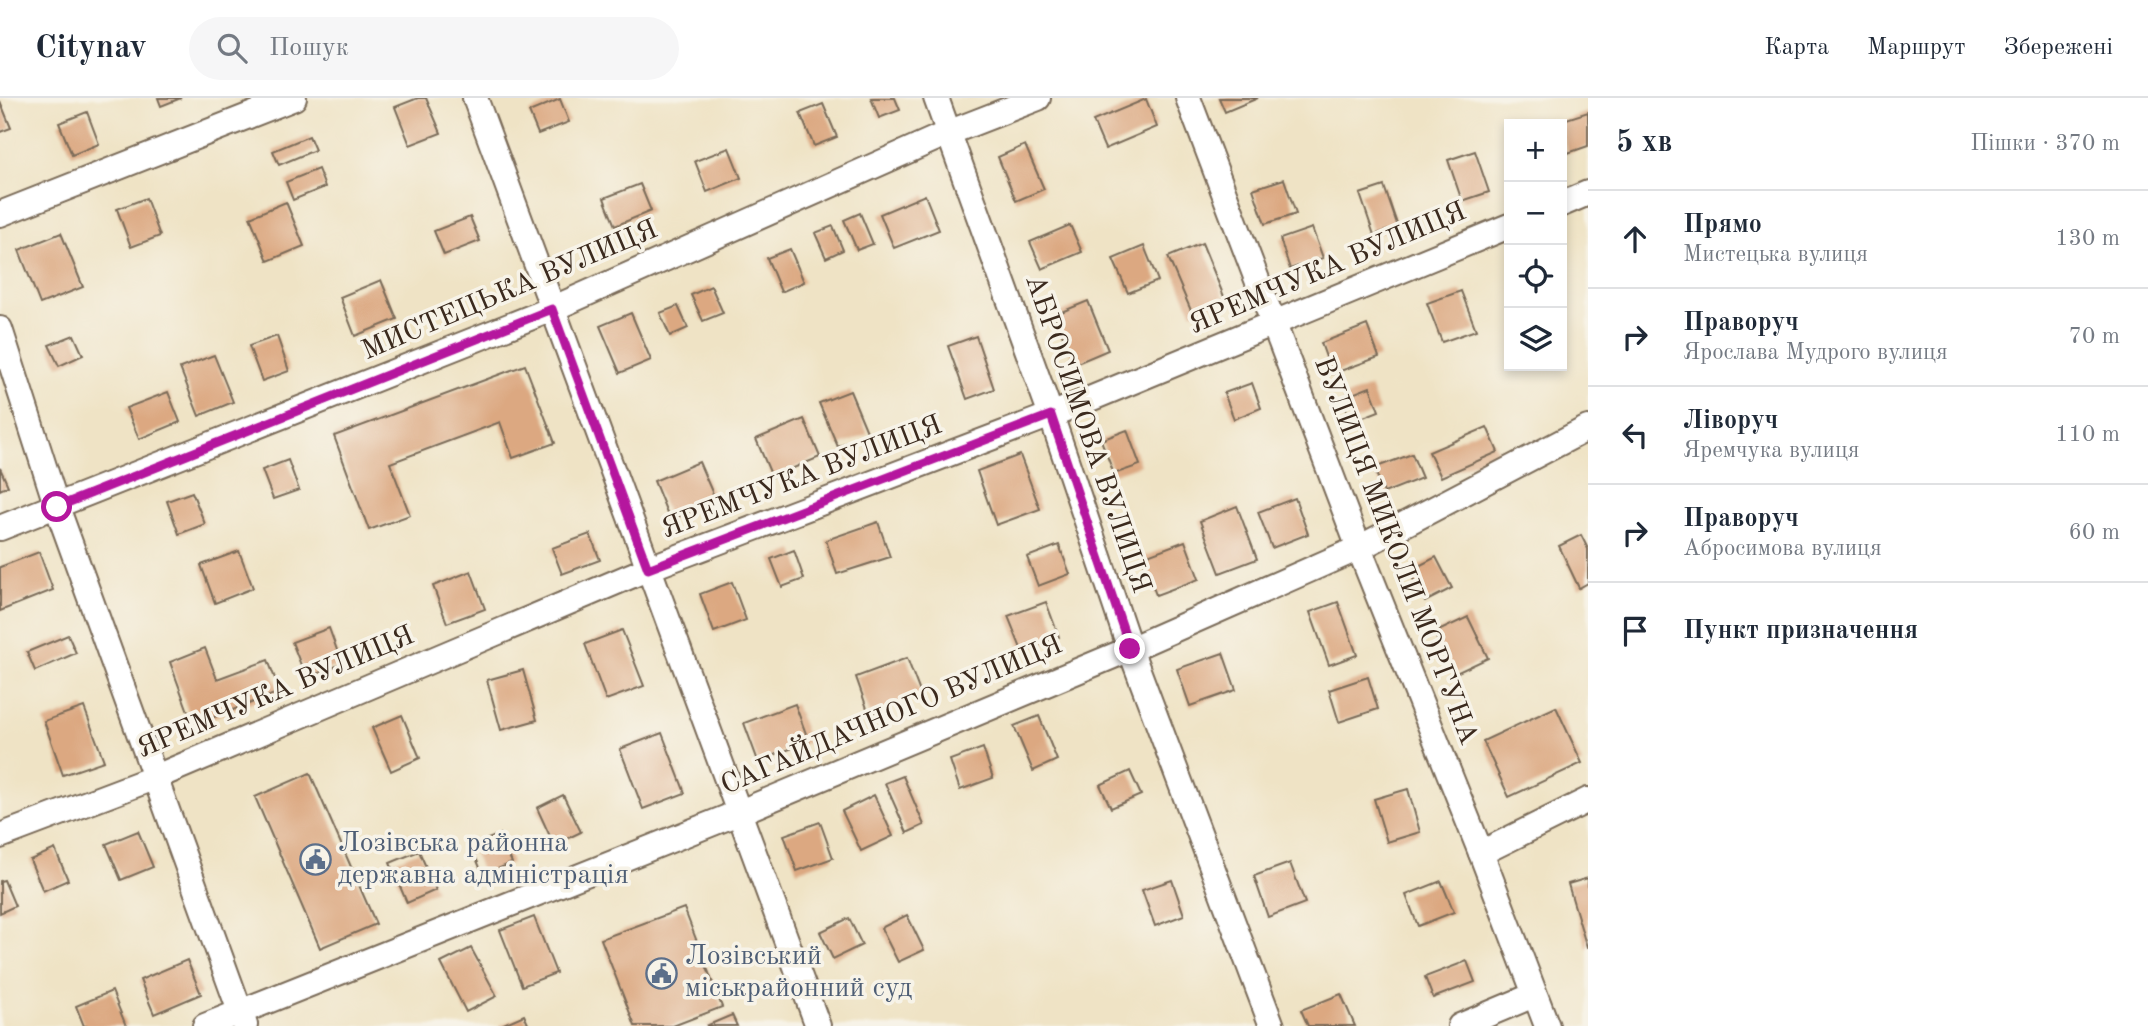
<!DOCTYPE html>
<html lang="uk">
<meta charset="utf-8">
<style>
body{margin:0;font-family:"Old Standard TT",serif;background:#f6f6f7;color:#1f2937}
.controls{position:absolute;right:21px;top:21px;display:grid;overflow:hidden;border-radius:0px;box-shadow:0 4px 10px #0003}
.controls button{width:63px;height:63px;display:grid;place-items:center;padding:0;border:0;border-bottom:2px solid #e0e1e3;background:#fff;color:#1f2937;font:35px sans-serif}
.stop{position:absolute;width:21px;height:21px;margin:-16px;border:5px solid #b5179e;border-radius:50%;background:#fff}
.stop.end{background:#b5179e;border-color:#fff;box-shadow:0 2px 7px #0008}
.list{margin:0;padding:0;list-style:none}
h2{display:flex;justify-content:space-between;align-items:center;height:91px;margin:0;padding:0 28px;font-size:30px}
h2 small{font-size:23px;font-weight:400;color:#747a83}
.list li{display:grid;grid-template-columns:46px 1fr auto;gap:21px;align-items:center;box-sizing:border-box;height:98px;padding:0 28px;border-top:2px solid #e0e1e3}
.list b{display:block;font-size:26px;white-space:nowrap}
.list p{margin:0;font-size:23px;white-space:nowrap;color:#747a83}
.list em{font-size:23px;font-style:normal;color:#747a83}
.icon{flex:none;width:38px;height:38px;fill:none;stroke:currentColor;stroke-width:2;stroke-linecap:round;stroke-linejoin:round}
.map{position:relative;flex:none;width:1588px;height:928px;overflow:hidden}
header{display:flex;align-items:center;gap:42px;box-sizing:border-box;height:98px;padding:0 35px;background:#fff;border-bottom:2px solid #e0e1e3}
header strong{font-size:33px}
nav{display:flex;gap:38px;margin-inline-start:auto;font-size:24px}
.search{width:490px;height:63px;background:#f6f6f7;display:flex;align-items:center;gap:18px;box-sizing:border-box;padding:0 24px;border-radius:38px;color:#747a83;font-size:26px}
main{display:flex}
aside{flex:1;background:#fff}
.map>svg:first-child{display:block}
</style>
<header>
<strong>Citynav</strong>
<div class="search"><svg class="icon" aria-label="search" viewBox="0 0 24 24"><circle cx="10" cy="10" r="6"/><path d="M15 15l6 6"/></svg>Пошук</div>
<nav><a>Карта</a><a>Маршрут</a><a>Збережені</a></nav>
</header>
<main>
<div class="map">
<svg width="1588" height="928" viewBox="0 0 1588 928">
<rect width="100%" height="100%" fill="#f7f3e8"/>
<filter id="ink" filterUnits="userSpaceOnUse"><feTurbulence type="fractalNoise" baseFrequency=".0143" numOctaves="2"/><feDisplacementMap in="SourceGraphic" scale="14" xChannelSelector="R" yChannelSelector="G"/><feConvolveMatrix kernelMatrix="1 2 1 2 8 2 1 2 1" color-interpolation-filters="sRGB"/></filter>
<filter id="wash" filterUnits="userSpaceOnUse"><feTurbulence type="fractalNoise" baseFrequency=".00686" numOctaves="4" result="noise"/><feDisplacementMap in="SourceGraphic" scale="28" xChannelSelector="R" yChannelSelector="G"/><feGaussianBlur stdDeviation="1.57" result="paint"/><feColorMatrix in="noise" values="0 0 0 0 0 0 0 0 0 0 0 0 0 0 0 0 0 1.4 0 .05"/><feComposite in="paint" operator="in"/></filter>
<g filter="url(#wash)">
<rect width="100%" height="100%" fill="#efe3c5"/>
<g id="blocks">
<g fill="#dca881">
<polygon points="158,0 181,0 161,8"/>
<polygon points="418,0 426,0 441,35 410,47 395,9"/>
<polygon points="871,0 895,0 900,12 879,20"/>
<polygon points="1219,0 1258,0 1225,14"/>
<polygon points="560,1 569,24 538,36 529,14"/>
<polygon points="1146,1 1157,29 1105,51 1093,23"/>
<polygon points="0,3 11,30 0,34"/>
<polygon points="823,6 837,39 814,48 800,15"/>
<polygon points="87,14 99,46 72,57 59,25"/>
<polygon points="1588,14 1588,48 1568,55 1562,37 1562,26 1557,24"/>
<polygon points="309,38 315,52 279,67 273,53"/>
<polygon points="1025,47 1044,91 1016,103 998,59"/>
<polygon points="729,50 741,80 707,94 695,63"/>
<polygon points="1475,53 1489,94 1462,103 1448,62"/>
<polygon points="318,71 325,89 293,102 286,84"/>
<polygon points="1284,81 1296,116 1265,126 1253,91"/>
<polygon points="640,86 651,113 615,128 604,100"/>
<polygon points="1384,88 1398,129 1374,137 1360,96"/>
<polygon points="925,97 939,132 894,150 880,116"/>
<polygon points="146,100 160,138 131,149 117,111"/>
<polygon points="286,104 304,148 268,163 250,119"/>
<polygon points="860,115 873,146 857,152 844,122"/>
<polygon points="470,119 480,143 444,157 434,133"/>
<polygon points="1070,127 1082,154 1042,171 1030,144"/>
<polygon points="833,128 843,152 826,160 815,135"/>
<polygon points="1312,130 1323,160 1290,171 1280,141"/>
<polygon points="61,135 83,189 40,206 19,152"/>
<polygon points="1202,145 1225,201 1192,215 1168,159"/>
<polygon points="1144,148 1158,183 1128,195 1113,161"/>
<polygon points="790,151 804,184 781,194 767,160"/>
<polygon points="381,182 397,221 355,238 340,199"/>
<polygon points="711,188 723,215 703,223 691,197"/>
<polygon points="1461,193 1476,232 1442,244 1427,205"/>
<polygon points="1088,203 1108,252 1075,266 1054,217"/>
<polygon points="678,208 688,230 670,238 660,215"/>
<polygon points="631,215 651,262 620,275 600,228"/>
<polygon points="1367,227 1379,259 1332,276 1321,245"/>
<polygon points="74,237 83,257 59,268 49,247"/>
<polygon points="277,238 289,273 262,283 249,248"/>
<polygon points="976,238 994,291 967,301 948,248"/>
<polygon points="214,257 233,304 199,318 180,270"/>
<polygon points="525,267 555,345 513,360 500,324 390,365 410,417 369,432 334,338"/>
<polygon points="1252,285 1261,310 1234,321 1224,295"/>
<polygon points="1370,289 1379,313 1351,324 1342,300"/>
<polygon points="850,293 868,336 838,349 819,305"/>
<polygon points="168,294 180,324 139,341 126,310"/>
<polygon points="804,321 820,359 772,379 756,341"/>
<polygon points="1487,329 1498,354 1441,379 1429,354"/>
<polygon points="1127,332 1140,367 1114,376 1101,342"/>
<polygon points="1412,356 1422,380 1384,395 1374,370"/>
<polygon points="1020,357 1040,411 996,427 977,373"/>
<polygon points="288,362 299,392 273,401 262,372"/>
<polygon points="699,364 716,403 670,422 654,383"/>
<polygon points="0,370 8,388 0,392"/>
<polygon points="192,394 205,426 179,436 167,403"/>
<polygon points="1295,400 1308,436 1272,450 1258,414"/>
<polygon points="1237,408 1257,461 1220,475 1200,423"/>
<polygon points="878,424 890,459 837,476 826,442"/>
<polygon points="590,436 600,462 562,476 552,450"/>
<polygon points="1581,437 1588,451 1588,485 1579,490 1559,448"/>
<polygon points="1185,443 1199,481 1156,497 1142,459"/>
<polygon points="1059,447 1070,476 1038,488 1027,459"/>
<polygon points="794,452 804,481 782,489 771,461"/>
<polygon points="239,453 253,490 215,505 201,467"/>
<polygon points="39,454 53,492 0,513 0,469"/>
<polygon points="1436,459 1452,490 1425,504 1409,473"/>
<polygon points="471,473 485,511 447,525 433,488"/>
<polygon points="732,484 746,522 714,534 700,496"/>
<polygon points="1046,504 1059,539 1022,553 1008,518"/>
<polygon points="1338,504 1357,557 1329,567 1310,514"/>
<polygon points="1468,519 1488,560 1454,576 1434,535"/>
<polygon points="329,530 342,566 306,580 292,544"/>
<polygon points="622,532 644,588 606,602 585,546"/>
<polygon points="68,537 76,555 35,573 27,554"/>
<polygon points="205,550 217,581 268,562 280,594 193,627 170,564"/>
<polygon points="1223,555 1236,592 1190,608 1177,571"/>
<polygon points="907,560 921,597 869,616 856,579"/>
<polygon points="523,572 537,622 501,632 487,582"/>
<polygon points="1368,579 1378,611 1339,624 1329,592"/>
<polygon points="795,606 809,644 758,663 744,625"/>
<polygon points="84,609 104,663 63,677 44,623"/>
<polygon points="1556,609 1582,665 1509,699 1483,643"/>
<polygon points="402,617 420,660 391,673 372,630"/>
<polygon points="1039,618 1057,662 1033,673 1014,628"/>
<polygon points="662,635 685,695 643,711 620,651"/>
<polygon points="983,650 993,680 960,692 950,662"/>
<polygon points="1130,673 1141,697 1111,710 1100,687"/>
<polygon points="310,675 376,826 320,850 255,699"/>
<polygon points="903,678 924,727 907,735 885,685"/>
<polygon points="1408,691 1420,734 1387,744 1374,701"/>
<polygon points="563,697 581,734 554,747 537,710"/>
<polygon points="874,697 893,738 861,753 842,713"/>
<polygon points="820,724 833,760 797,773 784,737"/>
<polygon points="138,733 153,769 121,782 106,746"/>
<polygon points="500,736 512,765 483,777 471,748"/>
<polygon points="55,751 68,782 43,793 30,762"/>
<polygon points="419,753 436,792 407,805 390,765"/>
<polygon points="1290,765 1305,805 1268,819 1254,778"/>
<polygon points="1588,780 1588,850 1587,850 1568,786"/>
<polygon points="4,782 15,808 0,815 0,783"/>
<polygon points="1172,782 1184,817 1155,828 1142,792"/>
<polygon points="1441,783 1454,814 1418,828 1406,797"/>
<polygon points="684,810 722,909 673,928 635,928 601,841"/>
<polygon points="907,817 924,852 898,864 881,830"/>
<polygon points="534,819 556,875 522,888 500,832"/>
<polygon points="849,820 862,847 833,861 820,834"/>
<polygon points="471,850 497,898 466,914 441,865"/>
<polygon points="187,862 201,896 154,916 140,882"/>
<polygon points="1467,863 1475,884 1433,900 1425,879"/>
<polygon points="112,893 126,928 84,928 76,908"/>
<polygon points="1341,896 1355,928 1308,928 1301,912"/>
<polygon points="524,917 529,928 499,928"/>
<polygon points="732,917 737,928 706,928"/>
</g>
</g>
</g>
<g filter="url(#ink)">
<use href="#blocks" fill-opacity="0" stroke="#7a6b58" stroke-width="2"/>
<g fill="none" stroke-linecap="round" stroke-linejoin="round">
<defs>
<g id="street">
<polyline points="475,0 818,928"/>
<polyline points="936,0 1051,317 1130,551 1272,928"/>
<polyline points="1188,0 1359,450 1481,755 1547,928"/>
<polyline points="1562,106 1588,95"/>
<polyline points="0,116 294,0"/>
<polyline points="0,231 57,409 245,927"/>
<polyline points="0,430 552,211 948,35 1038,0"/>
<polyline points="0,738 156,679 647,471 1051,317 1509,128"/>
<polyline points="1481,755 1588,702"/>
<polyline points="205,928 738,715 1130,551 1359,450 1588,330"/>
<polyline points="1460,928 1534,897"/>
</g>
</defs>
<use href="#street" stroke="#7a6b58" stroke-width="28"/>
<use href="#street" stroke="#fff" stroke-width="24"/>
</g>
</g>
<g fill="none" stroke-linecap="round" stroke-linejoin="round" filter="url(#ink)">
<polyline stroke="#b5179e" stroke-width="9" points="57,409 552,211 648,471 1051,317 1130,551"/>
</g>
<defs>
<symbol id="civic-ring" viewBox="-11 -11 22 22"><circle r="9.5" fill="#f7f3e8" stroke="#5c6f8a" stroke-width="1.5"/><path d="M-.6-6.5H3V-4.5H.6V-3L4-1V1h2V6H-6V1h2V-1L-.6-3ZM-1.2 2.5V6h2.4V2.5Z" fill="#5c6f8a"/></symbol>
</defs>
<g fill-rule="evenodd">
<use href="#civic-ring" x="298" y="744" width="35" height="35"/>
<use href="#civic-ring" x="644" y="858" width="35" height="35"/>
</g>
<g text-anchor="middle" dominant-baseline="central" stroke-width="7" stroke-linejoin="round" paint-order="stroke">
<g font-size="28" fill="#3b2a1e" stroke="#f7f3e8">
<text transform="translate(1328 171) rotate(-23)">ЯРЕМЧУКА ВУЛИЦЯ</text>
<text transform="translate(510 193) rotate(-23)">МИСТЕЦЬКА ВУЛИЦЯ</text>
<text transform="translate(1087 336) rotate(71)">АБРОСИМОВА ВУЛИЦЯ</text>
<text transform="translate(802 380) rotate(-21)">ЯРЕМЧУКА ВУЛИЦЯ</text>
<text transform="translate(1395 453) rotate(69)">ВУЛИЦЯ МИКОЛИ МОРГУНА</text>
<text transform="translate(276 595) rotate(-23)">ЯРЕМЧУКА ВУЛИЦЯ</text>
<text transform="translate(892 618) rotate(-23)">САГАЙДАЧНОГО ВУЛИЦЯ</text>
</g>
<g font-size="28" fill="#4e5e75" stroke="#f7f3e8" text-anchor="start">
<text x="338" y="746">Лозівська районна<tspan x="338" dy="32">державна адміністрація</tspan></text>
<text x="685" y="859">Лозівський<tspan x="685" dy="32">міськрайонний суд</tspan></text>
</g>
</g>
</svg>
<div class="controls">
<button>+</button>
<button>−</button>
<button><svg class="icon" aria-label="locate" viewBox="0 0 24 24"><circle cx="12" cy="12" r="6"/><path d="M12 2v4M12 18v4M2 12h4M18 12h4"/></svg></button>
<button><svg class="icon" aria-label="layers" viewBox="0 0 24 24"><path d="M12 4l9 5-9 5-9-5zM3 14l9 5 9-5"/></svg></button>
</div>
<div class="stop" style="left:57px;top:409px"></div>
<div class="stop end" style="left:1130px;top:551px"></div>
</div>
<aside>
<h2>5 хв<small>Пішки · 370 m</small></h2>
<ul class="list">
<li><svg class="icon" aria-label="ahead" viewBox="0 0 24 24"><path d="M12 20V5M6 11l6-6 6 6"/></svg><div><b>Прямо</b><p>Мистецька вулиця</p></div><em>130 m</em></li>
<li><svg class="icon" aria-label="right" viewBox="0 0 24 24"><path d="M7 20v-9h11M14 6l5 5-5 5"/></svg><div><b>Праворуч</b><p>Ярослава Мудрого вулиця</p></div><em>70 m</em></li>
<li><svg class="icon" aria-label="left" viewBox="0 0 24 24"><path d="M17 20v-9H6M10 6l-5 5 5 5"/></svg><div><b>Ліворуч</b><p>Яремчука вулиця</p></div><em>110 m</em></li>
<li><svg class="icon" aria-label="right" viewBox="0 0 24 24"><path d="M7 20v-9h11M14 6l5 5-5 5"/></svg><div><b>Праворуч</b><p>Абросимова вулиця</p></div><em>60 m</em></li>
<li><svg class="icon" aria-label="arrive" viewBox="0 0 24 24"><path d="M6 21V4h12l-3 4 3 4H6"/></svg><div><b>Пункт призначення</b></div></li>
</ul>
</aside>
</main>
